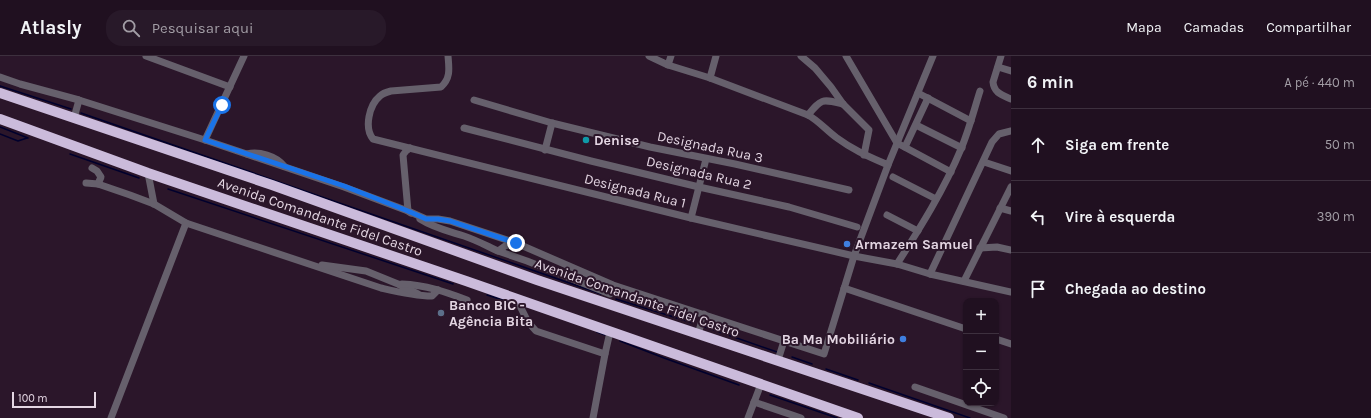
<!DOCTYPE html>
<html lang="pt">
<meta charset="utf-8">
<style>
body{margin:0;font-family:Karla,sans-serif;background:#281929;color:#f1f3f6}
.controls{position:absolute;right:12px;bottom:12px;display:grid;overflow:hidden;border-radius:8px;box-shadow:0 1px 3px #0004}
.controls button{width:36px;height:36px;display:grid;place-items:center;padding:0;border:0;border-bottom:1px solid #3d303e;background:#201020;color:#f1f3f6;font:20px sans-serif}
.scale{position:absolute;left:12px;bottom:10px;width:84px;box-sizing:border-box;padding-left:4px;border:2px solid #e4d6e3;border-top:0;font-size:11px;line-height:14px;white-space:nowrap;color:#e4d6e3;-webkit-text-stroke:3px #2b162a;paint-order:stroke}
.stop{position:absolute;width:12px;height:12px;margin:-9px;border:3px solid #1a73e8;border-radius:50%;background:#fff}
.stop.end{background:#1a73e8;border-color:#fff;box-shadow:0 1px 4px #0008}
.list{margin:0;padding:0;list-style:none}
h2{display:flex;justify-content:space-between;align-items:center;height:52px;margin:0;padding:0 16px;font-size:17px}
h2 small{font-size:13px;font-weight:400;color:#a29da5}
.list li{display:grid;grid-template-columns:26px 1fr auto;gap:12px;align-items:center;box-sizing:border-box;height:72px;padding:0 16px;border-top:1px solid #3d303e}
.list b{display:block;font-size:15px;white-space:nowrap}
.list em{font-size:13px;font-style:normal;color:#a29da5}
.icon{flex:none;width:22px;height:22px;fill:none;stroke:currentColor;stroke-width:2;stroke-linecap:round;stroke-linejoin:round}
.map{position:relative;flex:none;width:1011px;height:362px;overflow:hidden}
header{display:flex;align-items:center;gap:24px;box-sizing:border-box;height:56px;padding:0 20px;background:#201020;border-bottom:1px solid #3d303e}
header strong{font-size:19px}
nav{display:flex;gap:22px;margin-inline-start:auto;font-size:14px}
.search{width:280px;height:36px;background:#281929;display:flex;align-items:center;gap:10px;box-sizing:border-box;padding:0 14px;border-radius:16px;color:#a29da5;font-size:15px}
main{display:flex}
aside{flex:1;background:#201020}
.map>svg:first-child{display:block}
</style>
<header>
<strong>Atlasly</strong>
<div class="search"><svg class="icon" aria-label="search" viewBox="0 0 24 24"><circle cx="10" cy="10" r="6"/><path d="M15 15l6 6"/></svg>Pesquisar aqui</div>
<nav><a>Mapa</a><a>Camadas</a><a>Compartilhar</a></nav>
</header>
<main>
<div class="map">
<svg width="1011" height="362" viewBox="0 0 1011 362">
<rect width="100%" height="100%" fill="#2b162a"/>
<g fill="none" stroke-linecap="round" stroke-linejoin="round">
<g stroke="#00002d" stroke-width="1.5">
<polyline points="0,30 71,53"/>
<polyline points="81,57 601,238"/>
<polyline points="0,71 28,82"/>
<polyline points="0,78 18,85 27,82"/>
<polyline points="70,98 139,122"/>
<polyline points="168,133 453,228"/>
<polyline points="487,239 516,248"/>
<polyline points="616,243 693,267"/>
<polyline points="705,271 777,296"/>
<polyline points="597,276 605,279"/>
<polyline points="620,285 664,302 739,329"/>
<polyline points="792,301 812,308"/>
<polyline points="826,313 858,324"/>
<polyline points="869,327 970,362"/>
<polyline points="770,339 837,362"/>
</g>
<g stroke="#66606c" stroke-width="7">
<polyline points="146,0 230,31"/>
<path d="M 448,0 C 449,12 451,22 441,31 L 391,35 C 387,36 383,37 380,40 C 369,49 364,72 373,83 L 691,162 L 854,200 L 897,208 L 930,218 L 1011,236"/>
<path d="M 649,0 L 668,9 L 710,22 L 808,59 C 819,65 827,75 837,82 C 853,94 870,101 888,109"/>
<polyline points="801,0 815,12 831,31 843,48 869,74 864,99"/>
<polyline points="846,0 897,87 951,116"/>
<path d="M 1001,0 L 993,26 C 994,37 1002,39 1011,43"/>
<polyline points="668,9 671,0"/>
<polyline points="998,11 1011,15"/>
<polyline points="0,21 20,28 79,44 205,84 344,131 408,155 426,163 438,163 450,165 516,187 613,229 824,298 854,200 888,109 933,0"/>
<polyline points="710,22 716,0"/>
<polyline points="918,37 971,65"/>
<polyline points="474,44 552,67 650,91 735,108 849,134"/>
<path d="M 808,59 C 822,42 822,43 843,48"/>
<polyline points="74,62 79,44"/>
<polyline points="916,69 962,92"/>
<polyline points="464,72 591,105 699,131 789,151 857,171"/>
<polyline points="205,84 244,0"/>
<polyline points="905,91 928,42"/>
<polyline points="410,92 406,95 403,99 408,155 411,157"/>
<polyline points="545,94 552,67"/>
<path d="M 247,98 C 259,95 276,100 284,110"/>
<polyline points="984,106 1011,115"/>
<polyline points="92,112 97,115 101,121 98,128"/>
<polyline points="148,117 154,148"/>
<polyline points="893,121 936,143"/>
<path d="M 86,127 L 98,128 L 130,139 L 154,148 L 186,167 L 381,232 C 398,236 414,240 432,240 L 438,234"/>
<polyline points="1000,152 1011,155"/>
<polyline points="887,159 918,175"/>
<polyline points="691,162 706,103"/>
<path d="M 420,163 C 434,172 448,175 464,180 C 476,184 487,190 498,195 L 505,190 L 515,187"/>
<polyline points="980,192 997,191 1011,194"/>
<polyline points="498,195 527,205 610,238"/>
<path d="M 897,208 C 920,172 944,134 961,93 C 969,74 974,54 980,35"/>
<polyline points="322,209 366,215 398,228 418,238"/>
<polyline points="930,218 992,86 999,78 1011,75"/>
<polyline points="964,225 1011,131"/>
<path d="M 402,228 C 426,229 446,236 467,244"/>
<polyline points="844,232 966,273"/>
<polyline points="516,242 528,266 536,275 605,298"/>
<polyline points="698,278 704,258"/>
<polyline points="996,283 1011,288"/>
<polyline points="778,304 784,285"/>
<polyline points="915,331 1004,362"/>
<polyline points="754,346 801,362"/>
<polyline points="111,362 186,167"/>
<polyline points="593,362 605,298 610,276"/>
<polyline points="748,362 761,328"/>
</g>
<g stroke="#cbbbdb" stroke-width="10">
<polyline points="0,37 272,129 537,224 949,362"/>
<polyline points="0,63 148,117 466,225 858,362"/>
</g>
</g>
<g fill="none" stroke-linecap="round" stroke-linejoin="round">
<polyline stroke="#1a73e8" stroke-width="5" points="222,49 205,84 344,130 408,155 426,163 438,163 450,165 516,187"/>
</g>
<circle fill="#0f9aa8" stroke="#2b162a" stroke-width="1.5" cx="586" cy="84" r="4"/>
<g fill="#3f7fe0" stroke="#2b162a" stroke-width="1.5">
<circle cx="847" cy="188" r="4"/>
<circle cx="903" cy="283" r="4"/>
</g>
<circle fill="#5c6f8a" stroke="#2b162a" stroke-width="1.5" cx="441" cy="257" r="4"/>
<g text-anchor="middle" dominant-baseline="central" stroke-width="4" stroke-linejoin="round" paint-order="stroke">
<g font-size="14" font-weight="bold" fill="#e4d6e3" stroke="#2b162a" text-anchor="start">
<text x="594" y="84">Denise</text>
<text x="855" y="188">Armazem Samuel</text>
<text x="449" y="249">Banco BIC -<tspan x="449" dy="16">Agência Bita</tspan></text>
<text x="895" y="283" text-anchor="end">Ba Ma Mobiliário</text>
</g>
<g font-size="14" fill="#e4d6e3" stroke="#2b162a">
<text transform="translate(710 91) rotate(12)">Designada Rua 3</text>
<text transform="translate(699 117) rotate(13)">Designada Rua 2</text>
<text transform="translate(635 135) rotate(14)">Designada Rua 1</text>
<text transform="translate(320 161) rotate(19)">Avenida Comandante Fidel Castro</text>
<text transform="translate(637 242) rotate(19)">Avenida Comandante Fidel Castro</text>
</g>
</g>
</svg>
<div class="controls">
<button>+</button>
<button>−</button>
<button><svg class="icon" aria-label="locate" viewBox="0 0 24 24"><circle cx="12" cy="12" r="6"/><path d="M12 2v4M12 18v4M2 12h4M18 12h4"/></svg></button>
</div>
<div class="scale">100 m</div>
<div class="stop" style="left:222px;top:49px"></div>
<div class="stop end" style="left:516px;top:187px"></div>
</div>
<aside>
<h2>6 min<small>A pé · 440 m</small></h2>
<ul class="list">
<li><svg class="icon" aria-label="ahead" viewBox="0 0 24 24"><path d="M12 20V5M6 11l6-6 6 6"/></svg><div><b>Siga em frente</b></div><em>50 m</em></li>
<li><svg class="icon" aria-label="left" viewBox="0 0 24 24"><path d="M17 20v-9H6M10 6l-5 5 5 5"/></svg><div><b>Vire à esquerda</b></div><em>390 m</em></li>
<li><svg class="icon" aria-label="arrive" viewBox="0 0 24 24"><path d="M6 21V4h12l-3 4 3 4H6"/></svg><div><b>Chegada ao destino</b></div></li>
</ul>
</aside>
</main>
